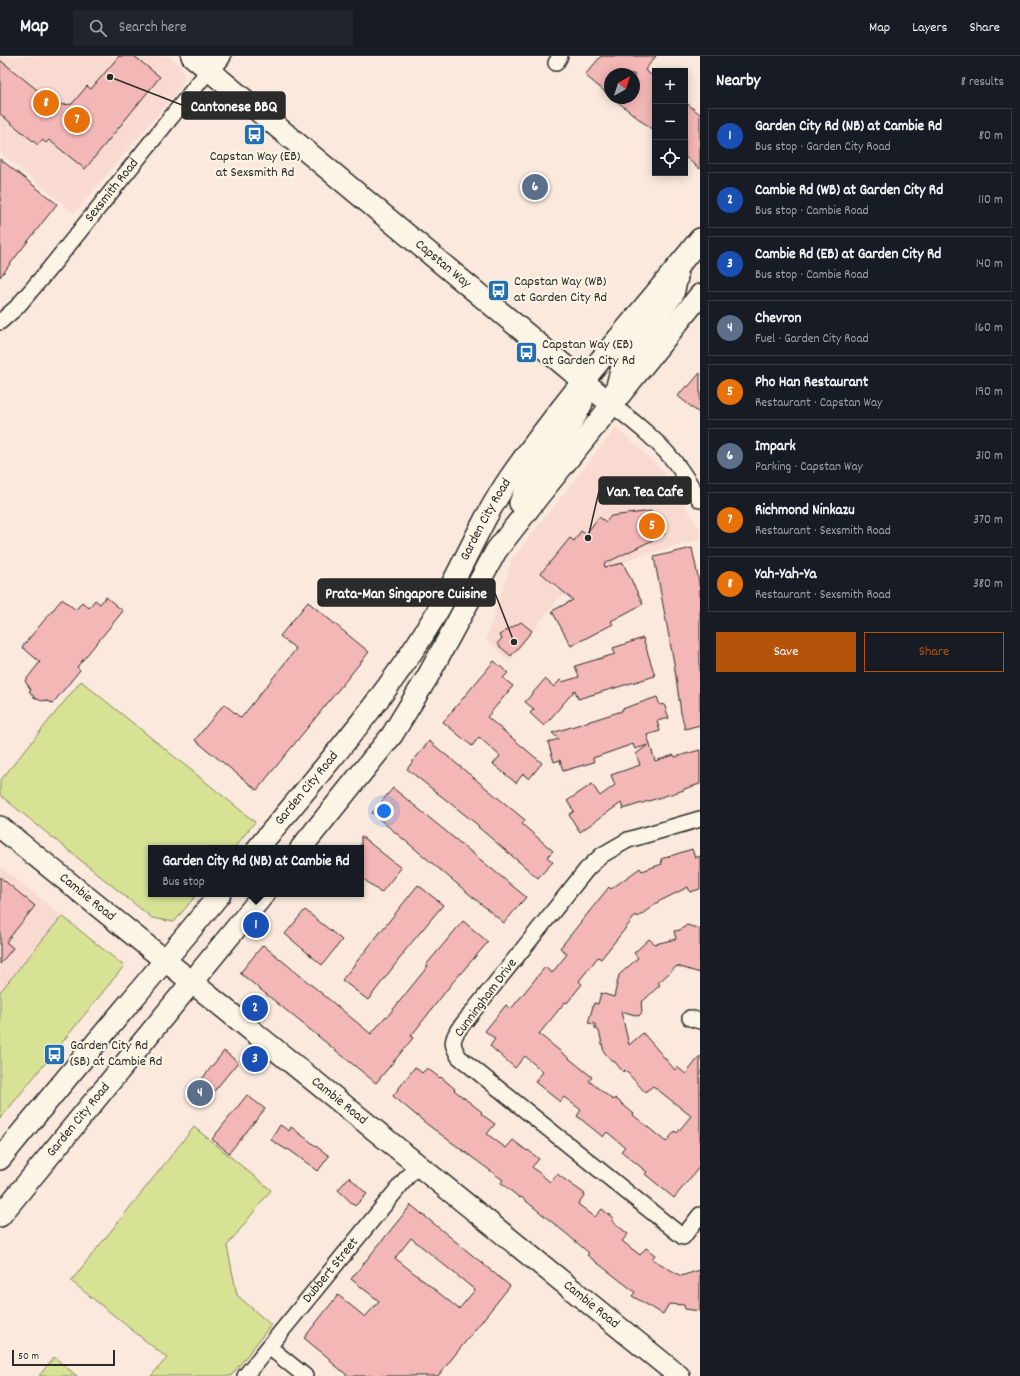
<!DOCTYPE html>
<meta charset="utf-8">
<style>
body{margin:0;font-family:Dekko,sans-serif;background:#20242c;color:#f1f3f6}
.controls{position:absolute;right:12px;top:12px;display:grid;overflow:hidden;border-radius:0px;box-shadow:0 2px 10px #0003}
.controls button{width:36px;height:36px;display:grid;place-items:center;padding:0;border:0;border-bottom:1px solid #363941;background:#171b24;color:#f1f3f6;font:20px sans-serif}
.compass{position:absolute;left:604px;top:12px;width:36px;height:36px;border-radius:50%;background:#171b24;box-shadow:0 2px 10px #0003;rotate:39deg}
.scale{position:absolute;left:12px;bottom:10px;width:103px;box-sizing:border-box;padding-left:4px;border:2px solid #2b2b2b;border-top:0;font-size:11px;line-height:14px;white-space:nowrap;color:#2b2b2b;-webkit-text-stroke:3px #fcf5e5;paint-order:stroke}
.you{position:absolute;left:384px;top:755px;width:14px;height:14px;margin:-10px;border:3px solid #fff;border-radius:50%;background:#1a73e8;box-shadow:0 0 0 6px #1a73e833}
.badge{display:grid;place-items:center;width:26px;height:26px;border-radius:50%;background:#b45309;color:#fff;font-size:13px;font-weight:700}
.pin{position:absolute;translate:-50% -50%;border:2px solid #fff;box-shadow:0 1px 4px #0006}
.popup{position:absolute;left:148px;top:789px;width:216px;height:52px;box-sizing:border-box;display:grid;place-content:center;border-radius:0px;background:#171b24;filter:drop-shadow(0 1px 3px #0005);font-size:13px;white-space:nowrap;color:#9ea1a6}
.popup b{font-size:15px;color:#f1f3f6}
.popup::after{content:'';position:absolute;left:50%;top:100%;margin-left:-8px;border:8px solid transparent;border-top-color:#171b24}
.list{margin:0;padding:0;list-style:none}
h2{display:flex;justify-content:space-between;align-items:center;height:52px;margin:0;padding:0 16px;font-size:17px}
h2 small{font-size:13px;font-weight:400;color:#9ea1a6}
.list li{display:grid;grid-template-columns:26px 1fr auto;gap:12px;align-items:center;box-sizing:border-box;height:56px;margin:0 8px 8px;padding:0 8px;border:1px solid #363941;border-radius:0px}
.list b{display:block;font-size:15px;white-space:nowrap}
.list p{margin:0;font-size:13px;white-space:nowrap;color:#9ea1a6}
.list em{font-size:13px;font-style:normal;color:#9ea1a6}
.actions{display:flex;gap:8px;padding:12px 16px}
.actions a{flex:1;padding:9px 0;border:1px solid #b45309;border-radius:0px;text-align:center;font-size:14px;color:#b45309}
.actions .main{background:#b45309;color:#fff}
.icon{flex:none;width:22px;height:22px;fill:none;stroke:currentColor;stroke-width:2;stroke-linecap:round;stroke-linejoin:round}
.map{position:relative;flex:none;width:700px;height:1320px;overflow:hidden}
header{display:flex;align-items:center;gap:24px;box-sizing:border-box;height:56px;padding:0 20px;background:#171b24;border-bottom:1px solid #363941}
header strong{font-size:19px}
nav{display:flex;gap:22px;margin-inline-start:auto;font-size:14px}
.search{width:280px;height:36px;background:#20242c;display:flex;align-items:center;gap:10px;box-sizing:border-box;padding:0 14px;border-radius:0px;color:#9ea1a6;font-size:15px}
main{display:flex}
aside{flex:1;background:#171b24}
.map>svg:first-child{display:block}
</style>
<header>
<strong>Map</strong>
<div class="search"><svg class="icon" aria-label="search" viewBox="0 0 24 24"><circle cx="10" cy="10" r="6"/><path d="M15 15l6 6"/></svg>Search here</div>
<nav><a>Map</a><a>Layers</a><a>Share</a></nav>
</header>
<main>
<div class="map">
<svg width="700" height="1320" viewBox="0 0 700 1320">
<rect width="100%" height="100%" fill="#fae9dc"/>
<filter id="ink" filterUnits="userSpaceOnUse"><feTurbulence type="fractalNoise" baseFrequency=".025" numOctaves="2"/><feDisplacementMap in="SourceGraphic" scale="8" xChannelSelector="R" yChannelSelector="G"/><feConvolveMatrix kernelMatrix="1 2 1 2 8 2 1 2 1" color-interpolation-filters="sRGB"/></filter>
<g filter="url(#ink)">
<g fill="#f8dad1">
<polygon points="0,0 168,0 181,11 184,20 183,25 180,32 74,157 0,96"/>
<polygon points="616,372 638,391 664,416 700,474 700,483 632,502 558,543 509,606 495,591 486,584 512,503"/>
<polygon points="0,810 62,860 0,936"/>
</g>
<g fill="#d7e295" stroke="#818660">
<polygon points="81,625 255,766 234,792 151,792 151,838 197,838 174,866 152,862 0,739 0,725"/>
<polygon points="62,860 124,910 0,1063 0,936"/>
<polygon points="194,1071 271,1134 227,1190 237,1239 271,1269 231,1320 151,1320 167,1302 71,1225"/>
<polygon points="54,1301 77,1320 39,1320"/>
</g>
<g fill="#f3b7b6" stroke="#2b2b2b" fill-rule="evenodd">
<polygon points="119,0 134,0 160,21 85,113 49,84 46,87 42,84 38,89 0,58 0,4 41,37 44,34 62,49 72,48 87,30 91,33"/>
<polygon points="601,0 656,0 645,14 655,22 655,76 613,42 634,42 634,18 610,18 610,40 585,19"/>
<polygon points="685,46 700,58 700,113 685,101"/>
<polygon points="0,103 57,148 0,221"/>
<polygon points="700,317 700,358 678,340 686,330 688,331"/>
<polygon points="652,455 665,478 604,508 605,511 623,507 643,548 611,565 613,568 571,590 552,555 573,544 541,517 570,482 574,485 581,475 586,478 599,461 606,466 611,460"/>
<polygon points="692,492 698,521 700,536 700,669 685,673 681,657 674,607 654,501"/>
<polygon points="106,541 123,555 77,611 80,614 53,647 44,644 42,645 35,642 29,635 31,634 25,625 40,606 22,591 62,543 76,554 82,546 89,552 95,544 100,548"/>
<polygon points="308,546 369,596 257,734 195,684 224,648 241,662 296,593 280,580"/>
<polygon points="521,566 532,575 511,600 497,588 502,582 499,579"/>
<polygon points="643,582 655,620 578,643 575,634 544,670 530,657 534,653 525,646 545,623 554,631 560,624 562,626 579,621 575,610 615,598 613,592"/>
<polygon points="494,605 508,617 503,622 513,630 487,661 542,707 529,723 523,718 516,727 493,708 500,700 479,681 472,690 443,666"/>
<polygon points="657,641 660,649 664,648 669,662 657,665 660,675 647,679 655,705 674,699 675,701 700,694 700,728 684,733 684,734 623,753 621,747 580,776 569,759 574,755 567,745 592,728 600,740 615,729 611,719 640,709 636,698 648,689 635,693 633,688 593,702 594,706 563,715 560,704 554,706 548,686 559,683 552,677 622,655 622,653"/>
<polygon points="429,685 525,764 522,768 553,795 547,801 553,806 538,822 478,771 479,770 407,713"/>
<polygon points="393,732 526,841 504,867 372,757"/>
<polygon points="361,780 401,812 381,837 361,821"/>
<polygon points="692,793 695,802 700,800 700,833 690,836 688,831 658,846 638,861 636,859 601,903 598,901 579,925 582,928 567,947 565,946 539,978 592,1021 589,1025 613,1044 615,1042 634,1058 633,1059 666,1086 675,1075 677,1077 691,1060 653,1030 645,1036 625,1014 623,1016 615,1006 612,1005 604,996 599,975 595,972 595,968 588,967 594,947 598,948 601,937 614,941 619,919 638,902 634,897 649,883 655,888 676,883 674,875 680,874 687,869 700,873 700,917 677,910 658,927 660,929 641,947 642,956 639,960 621,955 629,989 643,977 675,1014 677,1011 686,1018 700,1000 700,1110 674,1142 645,1118 647,1116 621,1095 625,1091 607,1076 603,1081 577,1060 581,1054 564,1041 560,1046 535,1026 543,1016 525,1000 515,1012 490,990 495,983 485,975 506,949 511,953 545,911 552,917 567,898 560,892 609,831 611,833 640,812 642,815 662,808 661,803"/>
<polygon points="0,821 35,850 6,886 13,892 0,908"/>
<polygon points="418,829 443,849 403,897 404,897 368,944 342,924"/>
<polygon points="305,854 342,884 322,909 285,878"/>
<polygon points="463,865 488,886 453,926 411,980 413,982 376,1027 240,917 263,889 371,978 386,960 387,961 428,910 426,909"/>
<polygon points="224,995 238,1006 207,1044 194,1033"/>
<polygon points="415,1011 422,1017 427,1012 440,1022 441,1021 455,1033 454,1034 482,1056 481,1058 495,1068 487,1078 506,1092 513,1084 527,1095 528,1094 539,1103 532,1111 550,1126 557,1118 585,1138 578,1148 595,1161 602,1153 614,1163 612,1165 628,1178 622,1185 640,1199 646,1192 655,1199 652,1203 681,1220 700,1214 700,1255 685,1253 684,1249 669,1248 663,1258 632,1240 635,1236 587,1199 589,1197 568,1179 521,1141 520,1142 501,1127 503,1124 428,1069 393,1040"/>
<polygon points="247,1039 265,1053 229,1097 212,1083"/>
<polygon points="280,1069 289,1075 291,1071 329,1100 318,1115 288,1093 287,1094 271,1084"/>
<polygon points="349,1121 367,1138 355,1150 338,1134"/>
<path d="M 411,1149 L 510,1230 L 438,1320 L 348,1320 L 330,1305 L 331,1304 L 304,1282 L 338,1239 L 365,1261 L 379,1245 L 351,1223 ZM 411,1182 L 475,1234 L 459,1253 L 395,1202 Z"/>
</g>
<g fill="none" stroke-linecap="round" stroke-linejoin="round">
<defs>
<g id="street">
<polyline points="556,7 560,0"/>
<path id="s1" d="M 0,266 L 17,251 L 50,212 L 209,14"/>
<path d="M 612,349 C 637,368 661,387 680,413 C 687,423 693,433 700,444"/>
<path d="M 700,763 L 628,784 L 602,799 L 587,813 L 458,974 C 451,986 452,989 459,1001 L 683,1181 L 700,1159"/>
<polyline points="690,962 700,965"/>
<polyline points="269,1291 305,1320"/>
<path id="s2" d="M 245,1320 L 417,1109"/>
</g>
<g id="secondary">
<path id="s3" d="M 192,0 L 612,349"/>
<polyline points="209,14 220,0"/>
<polyline points="614,341 622,311 673,238 677,221"/>
<polyline points="520,447 526,434 576,359 582,347 583,334"/>
<path id="s4" d="M 0,771 L 679,1320"/>
<path id="s5" d="M 258,792 C 318,718 383,646 433,563 C 461,516 480,465 511,420 C 569,337 637,262 700,183"/>
<polyline points="301,792 392,679 428,620 496,495 537,442 700,239"/>
<path d="M 0,1103 C 72,1014 147,927 220,838"/>
<path id="s6" d="M 0,1160 L 264,838"/>
</g>
</defs>
<use href="#street" stroke="#2b2b2b" stroke-width="18"/>
<use href="#secondary" stroke="#2b2b2b" stroke-width="24"/>
<use href="#street" stroke="#fcf5e5" stroke-width="15"/>
<use href="#secondary" stroke="#fcf5e5" stroke-width="21"/>
</g>
</g>
<defs>
<symbol id="bus-square" viewBox="-11 -11 22 22"><rect x="-9" y="-9" width="18" height="18" rx="4" fill="#1f6fb2" stroke="#fcf5e5"/><path d="M-5-6H5V4H4V6H2V4H-2V6H-4V4H-5ZM-3.5-4V0h7V-4ZM-3.5 1.2v1.5H-2V1.2ZM2 1.2v1.5H3.5V1.2Z" fill="#fff"/></symbol>
</defs>
<g fill-rule="evenodd">
<use href="#bus-square" x="242" y="66" width="25" height="25"/>
<use href="#bus-square" x="486" y="222" width="25" height="25"/>
<use href="#bus-square" x="514" y="284" width="25" height="25"/>
<use href="#bus-square" x="42" y="986" width="25" height="25"/>
</g>
<g text-anchor="middle" dominant-baseline="central" stroke-width="4" stroke-linejoin="round" paint-order="stroke">
<g font-size="14" fill="#2b2b2b" stroke="#fcf5e5" text-anchor="start">
<text x="255" y="101" text-anchor="middle">Capstan Way (EB)<tspan x="255" dy="16">at Sexsmith Rd</tspan></text>
<text x="514" y="226">Capstan Way (WB)<tspan x="514" dy="16">at Garden City Rd</tspan></text>
<text x="542" y="289">Capstan Way (EB)<tspan x="542" dy="16">at Garden City Rd</tspan></text>
<text x="70" y="990">Garden City Rd<tspan x="70" dy="16">(SB) at Cambie Rd</tspan></text>
</g>
<g font-size="14" fill="#2b2b2b" stroke="#fcf5e5">
<text stroke="none"><textPath href="#s1" startOffset="173">Sexsmith Road</textPath></text>
<text stroke="none"><textPath href="#s3" startOffset="326">Capstan Way</textPath></text>
<text stroke="none"><textPath href="#s5" startOffset="401">Garden City Road</textPath></text>
<text stroke="none"><textPath href="#s5" startOffset="77">Garden City Road</textPath></text>
<text stroke="none"><textPath href="#s4" startOffset="112">Cambie Road</textPath></text>
<text transform="translate(486 942) rotate(-53)">Cunningham Drive</text>
<text stroke="none"><textPath href="#s4" startOffset="436">Cambie Road</textPath></text>
<text stroke="none"><textPath href="#s6" startOffset="124">Garden City Road</textPath></text>
<text stroke="none"><textPath href="#s2" startOffset="136">Dubbert Street</textPath></text>
<text stroke="none"><textPath href="#s4" startOffset="760">Cambie Road</textPath></text>
</g>
</g>
<path fill="none" stroke="#2b2b2b" stroke-width="1.5" d="M110 21L182 49M588 482L599 435M514 586L495 537"/>
<g fill="#2b2b2b" stroke="#fcf5e5" stroke-width="1.5">
<circle cx="110" cy="21" r="4"/>
<circle cx="588" cy="482" r="4"/>
<circle cx="514" cy="586" r="4"/>
</g>
<g fill="#2b2b2b" stroke="#2b2b2b" stroke-width="1.5">
<rect x="182" y="36" width="103" height="27" rx="4"/>
<rect x="599" y="421" width="92" height="27" rx="4"/>
<rect x="318" y="523" width="177" height="27" rx="4"/>
</g>
<g font-size="15" text-anchor="middle" font-weight="bold" fill="#fff">
<text x="234" y="55">Cantonese BBQ</text>
<text x="645" y="440">Van. Tea Cafe</text>
<text x="406" y="542">Prata-Man Singapore Cuisine</text>
</g>
</svg>
<div class="controls">
<button>+</button>
<button>−</button>
<button><svg class="icon" aria-label="locate" viewBox="0 0 24 24"><circle cx="12" cy="12" r="6"/><path d="M12 2v4M12 18v4M2 12h4M18 12h4"/></svg></button>
</div>
<svg class="compass" viewBox="-18 -18 36 36"><path d="M0-13l5 13h-10z" fill="#e53935"/><path d="M0 13l5-13h-10z" fill="#9ea1a6"/></svg>
<div class="scale">50 m</div>
<div class="you"></div>
<div class="pin badge" style="left:256px;top:869px;background:#1a4fb4">1</div>
<div class="popup"><b>Garden City Rd (NB) at Cambie Rd</b>Bus stop</div>
<div class="pin badge" style="left:255px;top:952px;background:#1a4fb4">2</div>
<div class="pin badge" style="left:255px;top:1003px;background:#1a4fb4">3</div>
<div class="pin badge" style="left:200px;top:1037px;background:#5c6f8a">4</div>
<div class="pin badge" style="left:652px;top:470px;background:#e8710a">5</div>
<div class="pin badge" style="left:535px;top:131px;background:#5c6f8a">6</div>
<div class="pin badge" style="left:77px;top:64px;background:#e8710a">7</div>
<div class="pin badge" style="left:46px;top:47px;background:#e8710a">8</div>
</div>
<aside>
<h2>Nearby<small>8 results</small></h2>
<ul class="list">
<li><span class="badge" style="background:#1a4fb4">1</span><div><b>Garden City Rd (NB) at Cambie Rd</b><p>Bus stop · Garden City Road</p></div><em>80 m</em></li>
<li><span class="badge" style="background:#1a4fb4">2</span><div><b>Cambie Rd (WB) at Garden City Rd</b><p>Bus stop · Cambie Road</p></div><em>110 m</em></li>
<li><span class="badge" style="background:#1a4fb4">3</span><div><b>Cambie Rd (EB) at Garden City Rd</b><p>Bus stop · Cambie Road</p></div><em>140 m</em></li>
<li><span class="badge" style="background:#5c6f8a">4</span><div><b>Chevron</b><p>Fuel · Garden City Road</p></div><em>160 m</em></li>
<li><span class="badge" style="background:#e8710a">5</span><div><b>Pho Han Restaurant</b><p>Restaurant · Capstan Way</p></div><em>190 m</em></li>
<li><span class="badge" style="background:#5c6f8a">6</span><div><b>Impark</b><p>Parking · Capstan Way</p></div><em>310 m</em></li>
<li><span class="badge" style="background:#e8710a">7</span><div><b>Richmond Ninkazu</b><p>Restaurant · Sexsmith Road</p></div><em>370 m</em></li>
<li><span class="badge" style="background:#e8710a">8</span><div><b>Yah-Yah-Ya</b><p>Restaurant · Sexsmith Road</p></div><em>380 m</em></li>
</ul>
<div class="actions"><a class="main">Save</a><a>Share</a></div>
</aside>
</main>
